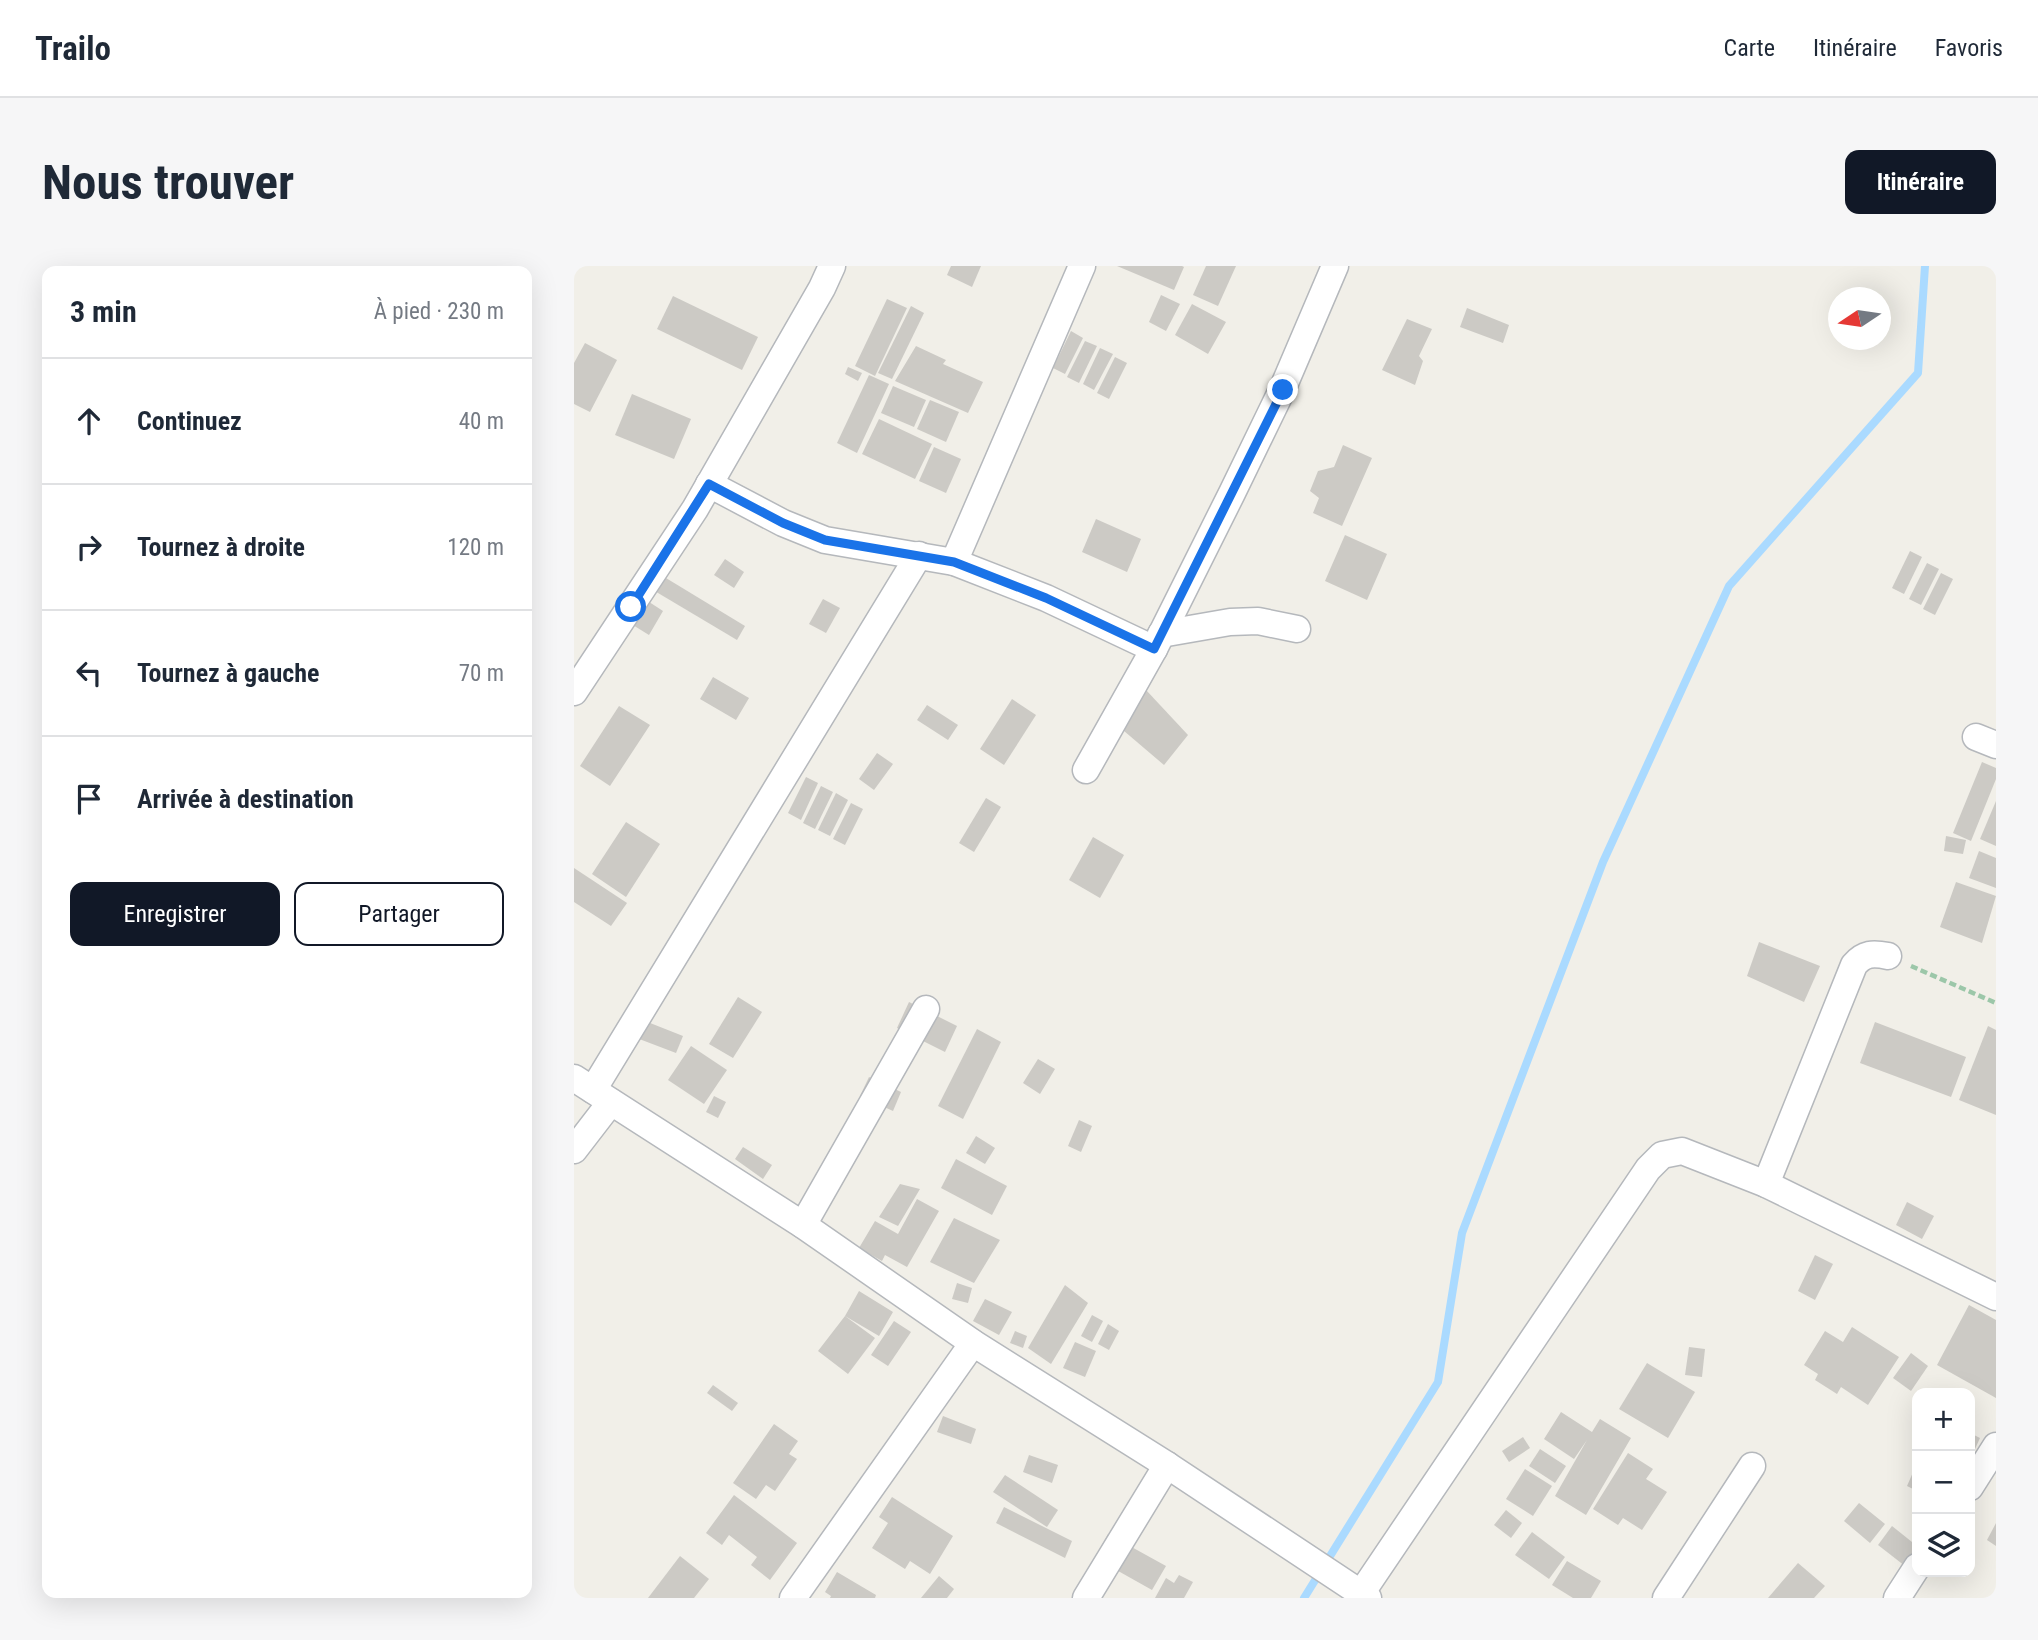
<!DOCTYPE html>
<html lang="fr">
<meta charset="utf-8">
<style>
body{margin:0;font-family:"Roboto Condensed",sans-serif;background:#f6f6f7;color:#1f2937}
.controls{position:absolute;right:21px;bottom:21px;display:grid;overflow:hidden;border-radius:14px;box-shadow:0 7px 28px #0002}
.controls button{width:63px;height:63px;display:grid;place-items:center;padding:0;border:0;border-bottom:2px solid #e0e1e3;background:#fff;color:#1f2937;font:35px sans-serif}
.compass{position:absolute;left:1254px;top:21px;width:63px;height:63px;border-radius:50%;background:#fff;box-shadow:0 7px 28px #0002;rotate:257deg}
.stop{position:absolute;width:21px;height:21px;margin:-16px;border:5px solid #1a73e8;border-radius:50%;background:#fff}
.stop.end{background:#1a73e8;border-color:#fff;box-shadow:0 2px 7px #0008}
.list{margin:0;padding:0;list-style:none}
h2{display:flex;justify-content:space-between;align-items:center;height:91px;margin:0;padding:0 28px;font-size:30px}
h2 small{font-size:23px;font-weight:400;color:#747a83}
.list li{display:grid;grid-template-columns:46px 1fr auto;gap:21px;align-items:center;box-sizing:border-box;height:126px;padding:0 28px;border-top:2px solid #e0e1e3}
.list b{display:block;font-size:26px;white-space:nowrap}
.list em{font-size:23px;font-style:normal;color:#747a83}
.actions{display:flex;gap:14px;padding:21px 28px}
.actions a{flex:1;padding:16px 0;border:2px solid #111827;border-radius:14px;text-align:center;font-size:24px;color:#111827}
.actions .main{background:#111827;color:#fff}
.icon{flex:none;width:38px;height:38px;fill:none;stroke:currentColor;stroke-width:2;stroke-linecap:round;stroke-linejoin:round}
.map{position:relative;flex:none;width:1422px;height:1332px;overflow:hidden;border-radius:14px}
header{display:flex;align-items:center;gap:42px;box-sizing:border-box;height:98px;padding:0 35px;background:#fff;border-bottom:2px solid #e0e1e3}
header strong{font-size:33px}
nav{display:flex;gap:38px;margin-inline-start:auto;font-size:24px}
.intro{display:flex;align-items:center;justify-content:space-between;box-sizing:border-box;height:168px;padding:0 42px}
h1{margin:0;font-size:49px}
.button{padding:18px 32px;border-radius:14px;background:#111827;color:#fff;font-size:24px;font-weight:700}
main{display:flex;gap:42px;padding:0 42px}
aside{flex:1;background:#fff;border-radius:14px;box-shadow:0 7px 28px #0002}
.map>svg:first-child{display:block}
</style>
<header>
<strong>Trailo</strong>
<nav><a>Carte</a><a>Itinéraire</a><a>Favoris</a></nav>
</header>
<div class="intro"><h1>Nous trouver</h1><a class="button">Itinéraire</a></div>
<main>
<aside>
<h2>3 min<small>À pied · 230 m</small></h2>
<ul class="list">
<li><svg class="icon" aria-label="ahead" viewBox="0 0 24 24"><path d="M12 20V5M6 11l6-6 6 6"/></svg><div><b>Continuez</b></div><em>40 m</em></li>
<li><svg class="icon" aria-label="right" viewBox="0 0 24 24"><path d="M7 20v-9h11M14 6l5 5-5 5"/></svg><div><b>Tournez à droite</b></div><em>120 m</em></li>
<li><svg class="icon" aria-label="left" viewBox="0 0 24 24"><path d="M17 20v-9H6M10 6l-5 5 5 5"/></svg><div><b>Tournez à gauche</b></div><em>70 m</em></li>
<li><svg class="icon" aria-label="arrive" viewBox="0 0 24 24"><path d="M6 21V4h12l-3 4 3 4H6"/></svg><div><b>Arrivée à destination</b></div></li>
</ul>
<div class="actions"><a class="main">Enregistrer</a><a>Partager</a></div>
</aside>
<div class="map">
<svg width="1422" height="1332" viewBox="0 0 1422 1332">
<rect width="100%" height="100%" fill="#f1efe8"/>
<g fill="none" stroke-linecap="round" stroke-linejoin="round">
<polyline stroke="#aadaff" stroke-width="8" points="730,1332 864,1116 888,967 1029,596 1155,320 1344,107 1351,0"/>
</g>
<g fill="#cccac5">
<polygon points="377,0 407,0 398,21 373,9"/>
<polygon points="543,0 608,0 610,1 600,24"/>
<polygon points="632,0 662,0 644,40 619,29"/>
<polygon points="587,29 606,38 592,65 575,56"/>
<polygon points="99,30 184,71 168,104 83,63"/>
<polygon points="313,33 333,42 301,110 281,100"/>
<polygon points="618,38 652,56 634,88 601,69"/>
<polygon points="337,40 350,47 318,113 304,107"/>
<polygon points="893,42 935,59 929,77 886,61"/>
<polygon points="833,53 858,63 845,90 849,95 841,119 808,104"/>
<polygon points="497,65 509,72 491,108 479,102"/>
<polygon points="511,75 523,80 505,117 493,111"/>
<polygon points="11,77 43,94 16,146 0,138 0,97"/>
<polygon points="342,80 372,94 369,98 409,116 394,147 321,115"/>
<polygon points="526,82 539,88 520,124 509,118"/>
<polygon points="541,91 553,97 535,133 523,127"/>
<polygon points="274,101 288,107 284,115 271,108"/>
<polygon points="295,109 315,118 283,187 263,177"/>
<polygon points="319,120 352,134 340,161 307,147"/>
<polygon points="58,128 117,153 100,193 41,169"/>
<polygon points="356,134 385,146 372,176 343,163"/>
<polygon points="305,153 358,178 341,213 288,188"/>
<polygon points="769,179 798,192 768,260 739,247 745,232 736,225 744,205 760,201"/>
<polygon points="360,181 387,193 372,227 345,215"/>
<polygon points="522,253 567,273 553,306 508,286"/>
<polygon points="771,269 813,288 793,334 751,315"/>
<polygon points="1336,285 1348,291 1330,328 1318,322"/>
<polygon points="151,293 170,306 160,322 140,309"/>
<polygon points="1353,297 1365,303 1347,339 1335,333"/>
<polygon points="1367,307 1379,313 1361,349 1349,343"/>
<polygon points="87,309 171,360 163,374 79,324"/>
<polygon points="69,332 89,345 75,369 54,356"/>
<polygon points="249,333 266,342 252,367 235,358"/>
<polygon points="139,411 175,432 162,454 126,433"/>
<polygon points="572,424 614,469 590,499 543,459"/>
<polygon points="438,433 462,449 430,499 406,483"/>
<polygon points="353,439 384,459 374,474 343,454"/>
<polygon points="45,440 76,459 36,520 6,500"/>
<polygon points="303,487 319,498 300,524 285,513"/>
<polygon points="1408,496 1422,502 1422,513 1397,575 1379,567"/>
<polygon points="232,511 244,517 227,554 214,547"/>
<polygon points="247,520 259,526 241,563 229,557"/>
<polygon points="262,527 274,534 256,570 244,564"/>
<polygon points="412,532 427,541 400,586 385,577"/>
<polygon points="1422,535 1422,580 1406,573"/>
<polygon points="277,537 289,543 271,579 259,573"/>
<polygon points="52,556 86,578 52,631 18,608"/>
<polygon points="1372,570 1392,574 1389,588 1370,585"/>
<polygon points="519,571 550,589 526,632 495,614"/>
<polygon points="1405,585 1422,592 1422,622 1395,612"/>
<polygon points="0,602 53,637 37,660 0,636"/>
<polygon points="1382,616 1422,630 1408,677 1366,661"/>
<polygon points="1185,676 1246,700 1230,736 1173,710"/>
<polygon points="164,731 188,746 159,792 135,778"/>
<polygon points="335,736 383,760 371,786 323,762"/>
<polygon points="66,753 109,770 102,787 60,771"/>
<polygon points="1301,756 1392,791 1377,831 1286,797"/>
<polygon points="1414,760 1422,764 1422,849 1385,834"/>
<polygon points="403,763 427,776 389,853 364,840"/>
<polygon points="117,780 153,804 130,838 94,814"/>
<polygon points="464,793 481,803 466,828 449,817"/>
<polygon points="295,811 327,826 319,845 286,830"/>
<polygon points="140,830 152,836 144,852 132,846"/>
<polygon points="505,854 518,860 507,886 494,880"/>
<polygon points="402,870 421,882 411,898 392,887"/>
<polygon points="169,881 198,899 189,913 161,893"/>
<polygon points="382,893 433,920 418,949 367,922"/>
<polygon points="326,918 346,923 324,960 305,951"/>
<polygon points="343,933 365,945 333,1001 311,989 308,995 285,982 301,955 324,968"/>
<polygon points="1333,936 1360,950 1348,973 1322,959"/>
<polygon points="380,952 426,974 400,1017 356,996"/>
<polygon points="1241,989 1259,998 1241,1034 1224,1025"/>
<polygon points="383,1017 398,1022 394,1037 378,1033"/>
<polygon points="491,1019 514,1037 477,1098 454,1082"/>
<polygon points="285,1025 319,1046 305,1070 271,1050 301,1072 274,1108 244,1085 271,1050"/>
<polygon points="411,1033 438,1046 425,1069 399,1055"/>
<polygon points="1395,1039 1422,1054 1422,1132 1363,1099"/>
<polygon points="518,1049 529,1055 518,1076 507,1070"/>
<polygon points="320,1055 337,1066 314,1100 297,1089"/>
<polygon points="534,1058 545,1065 535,1084 524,1078"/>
<polygon points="1278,1061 1325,1091 1294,1139 1267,1121 1263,1128 1241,1114 1244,1108 1230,1099 1251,1065 1269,1076"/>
<polygon points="441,1065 453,1070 449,1082 436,1077"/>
<polygon points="501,1076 522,1085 511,1111 489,1102"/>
<polygon points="1115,1081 1131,1083 1128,1111 1111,1109"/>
<polygon points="1337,1087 1354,1100 1337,1125 1319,1112"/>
<polygon points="1073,1097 1121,1126 1094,1172 1045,1143"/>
<polygon points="139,1119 164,1137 158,1145 133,1127"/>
<polygon points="987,1146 1018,1166 1026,1153 1057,1172 1012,1249 981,1230 1013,1174 1000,1193 970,1173"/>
<polygon points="369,1150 402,1163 397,1178 363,1166"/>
<polygon points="200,1158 224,1175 215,1188 223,1193 201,1225 192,1219 182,1233 159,1217"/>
<polygon points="1396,1167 1406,1172 1396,1194"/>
<polygon points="949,1171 956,1182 935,1196 928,1185"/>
<polygon points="966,1183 992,1200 981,1217 955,1200"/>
<polygon points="1054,1187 1079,1203 1072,1213 1093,1226 1068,1264 1049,1252 1044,1259 1019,1243"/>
<polygon points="455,1189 484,1199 478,1217 449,1206"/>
<polygon points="1343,1197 1343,1225 1333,1220"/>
<polygon points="951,1203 978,1220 959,1250 932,1233"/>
<polygon points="431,1209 484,1244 473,1261 419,1226"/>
<polygon points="160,1229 223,1277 196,1314 177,1299 183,1291 155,1269 148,1279 132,1267"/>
<polygon points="318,1231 379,1270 356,1308 336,1295 331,1303 298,1282 314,1257 305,1251"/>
<polygon points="1285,1237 1311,1258 1296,1277 1270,1255"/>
<polygon points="430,1241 498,1275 491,1292 422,1257"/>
<polygon points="932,1244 948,1257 937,1272 920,1259"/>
<polygon points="1422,1257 1422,1280 1413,1274"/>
<polygon points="1318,1260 1343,1280 1343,1283 1331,1300 1304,1279"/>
<polygon points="958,1266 991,1291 975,1313 941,1289"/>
<polygon points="534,1268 592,1300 578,1324 521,1292"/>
<polygon points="106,1290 135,1313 120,1332 74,1332"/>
<polygon points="993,1295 1027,1315 1017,1332 999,1332 978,1319"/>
<polygon points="1224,1297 1251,1320 1240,1332 1194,1332"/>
<polygon points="263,1306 302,1329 301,1332 256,1332 257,1330 251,1326"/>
<polygon points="605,1309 619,1316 610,1332 581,1332 592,1312 600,1317"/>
<polygon points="365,1310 380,1323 373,1332 347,1332"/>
</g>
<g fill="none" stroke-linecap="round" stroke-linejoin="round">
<defs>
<g id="minor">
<polyline points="135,218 209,257 251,274 380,296 472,332 580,383"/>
<polyline points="380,296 508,0"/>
<polyline points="587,368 656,356 684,355 723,363"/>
<polyline points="0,426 121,243 248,22 258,0"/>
<polyline points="1402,471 1422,479"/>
<polyline points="512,504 580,383 658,227 708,124 761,0"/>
<polyline points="0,812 229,959 399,1077 593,1199 794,1332"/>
<polyline points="19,824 345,289"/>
<polyline points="0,884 37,836"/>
<path d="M 1192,918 L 1280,699 C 1290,687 1299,687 1314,690"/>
<polyline points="229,959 352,743"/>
<polyline points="1396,1221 1422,1180"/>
<polyline points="219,1332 399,1077"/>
<polyline points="512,1332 593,1199"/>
<polyline points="784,1332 1074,903 1088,889 1108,885 1192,918 1422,1031"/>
<polyline points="1092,1332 1178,1200"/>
<polyline points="1323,1332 1343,1301"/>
</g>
</defs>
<use href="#minor" stroke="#b5b8bc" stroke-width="29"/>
<polyline stroke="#9cc7a9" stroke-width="4.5" stroke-dasharray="7 3.5" stroke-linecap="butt" points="1337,700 1422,737"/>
<use href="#minor" stroke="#fff" stroke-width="26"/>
</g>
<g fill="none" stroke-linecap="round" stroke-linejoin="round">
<polyline stroke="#1a73e8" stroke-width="9" points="57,341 135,218 209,257 251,274 380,296 472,332 580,383 709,124"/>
</g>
</svg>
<div class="controls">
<button>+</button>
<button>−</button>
<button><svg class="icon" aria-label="layers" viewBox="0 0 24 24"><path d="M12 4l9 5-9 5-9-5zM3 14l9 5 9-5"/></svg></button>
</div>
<svg class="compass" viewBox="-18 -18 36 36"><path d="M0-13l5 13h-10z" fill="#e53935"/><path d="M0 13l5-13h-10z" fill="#747a83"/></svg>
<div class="stop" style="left:57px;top:341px"></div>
<div class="stop end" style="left:709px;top:124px"></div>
</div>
</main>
